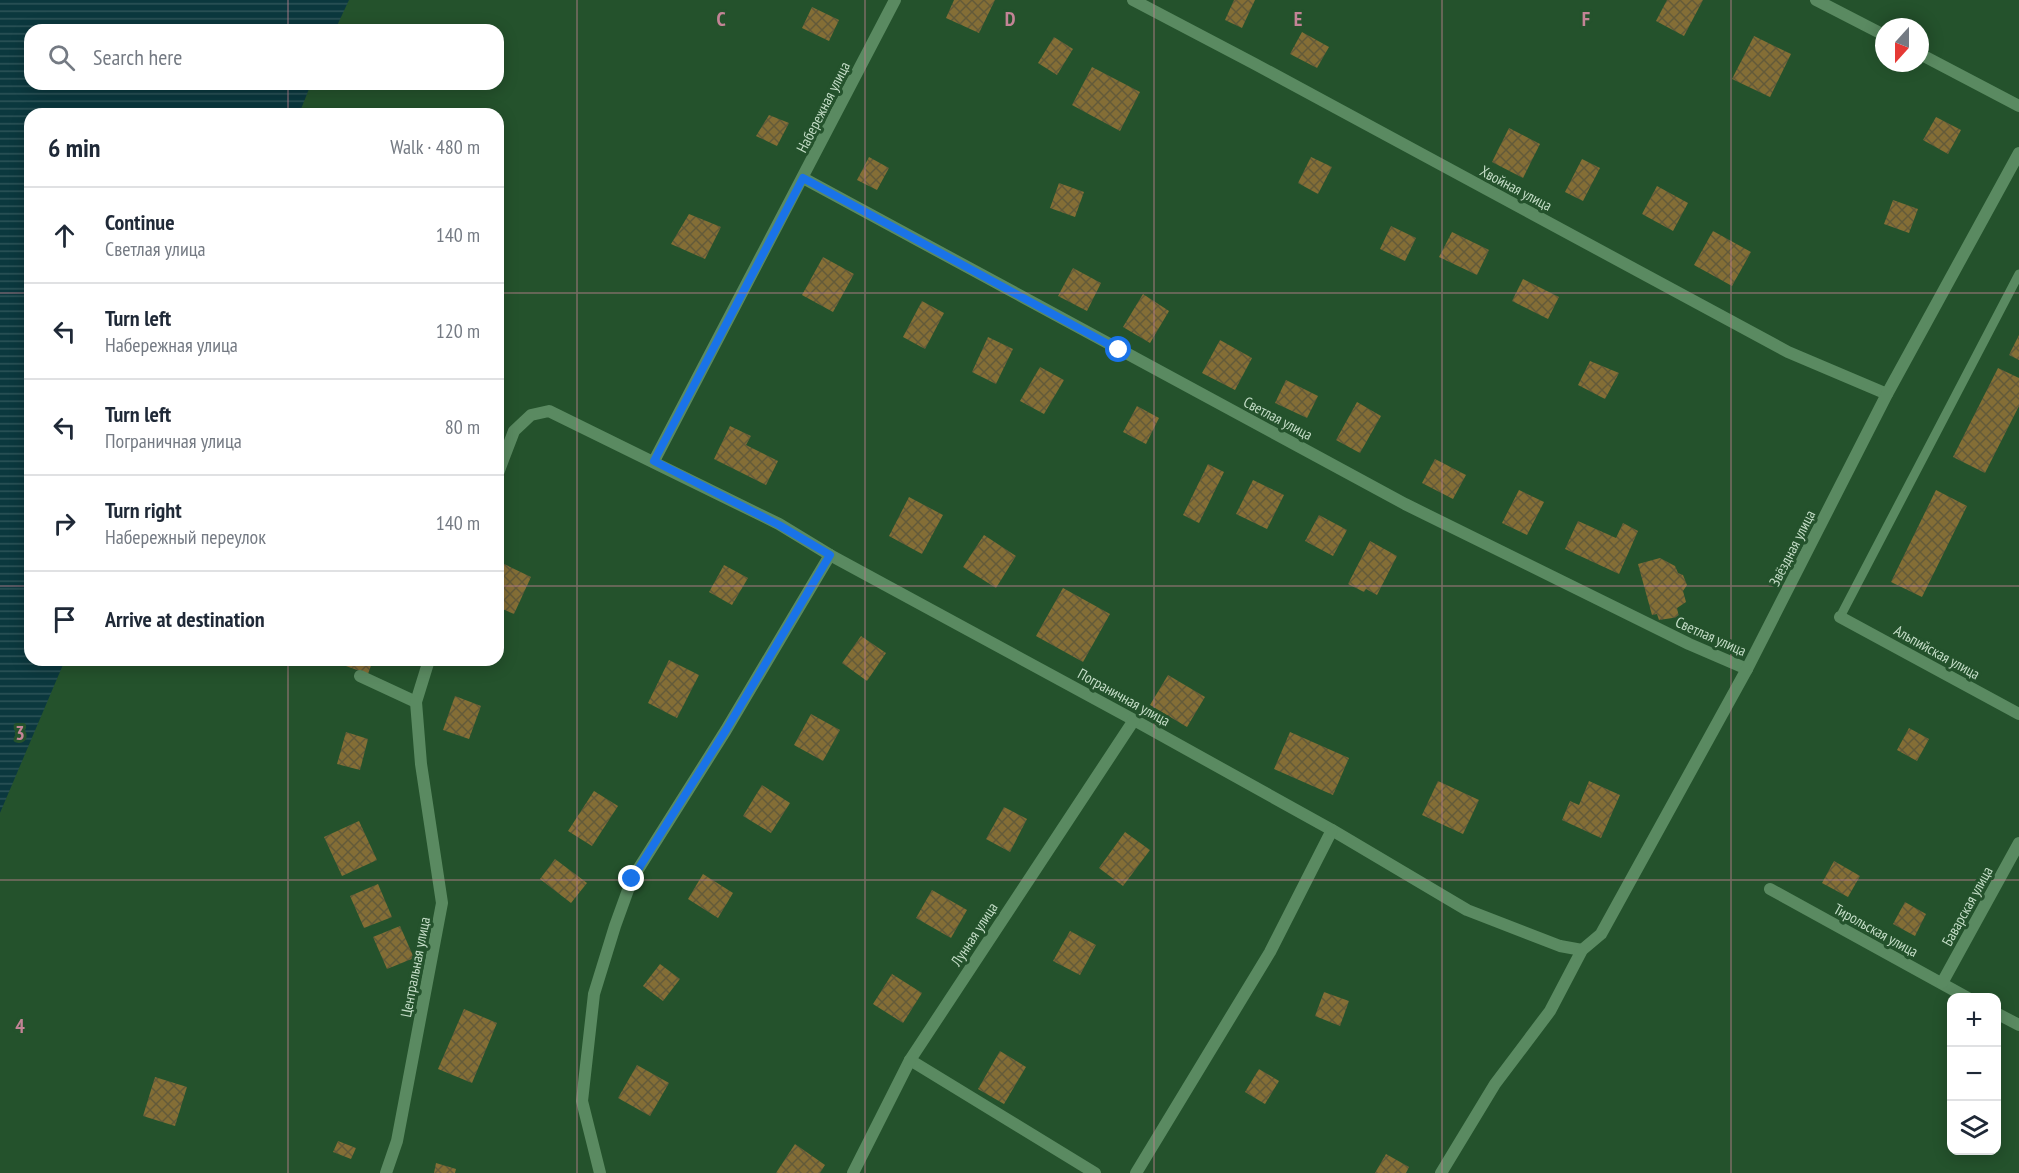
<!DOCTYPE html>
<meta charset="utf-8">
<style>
body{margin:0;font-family:"PT Sans Narrow",sans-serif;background:#f2f2f3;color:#1f2937}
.controls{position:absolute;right:18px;bottom:18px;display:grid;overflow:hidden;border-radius:12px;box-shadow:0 3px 15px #0003}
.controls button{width:54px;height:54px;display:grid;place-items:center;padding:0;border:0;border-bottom:2px solid #e0e1e3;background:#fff;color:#1f2937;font:30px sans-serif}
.compass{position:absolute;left:1875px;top:18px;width:54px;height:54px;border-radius:50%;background:#fff;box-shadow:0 3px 15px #0003;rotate:201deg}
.stop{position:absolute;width:18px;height:18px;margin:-14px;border:4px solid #1a73e8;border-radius:50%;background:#fff}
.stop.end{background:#1a73e8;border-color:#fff;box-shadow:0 2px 6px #0008}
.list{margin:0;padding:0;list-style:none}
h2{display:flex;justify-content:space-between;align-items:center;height:78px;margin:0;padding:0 24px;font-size:26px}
h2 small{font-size:20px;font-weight:400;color:#747a83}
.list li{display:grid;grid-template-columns:39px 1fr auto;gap:18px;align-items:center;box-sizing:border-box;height:96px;padding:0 24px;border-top:2px solid #e0e1e3}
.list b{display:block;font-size:22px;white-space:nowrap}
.list p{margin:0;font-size:20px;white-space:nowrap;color:#747a83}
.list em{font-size:20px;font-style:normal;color:#747a83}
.icon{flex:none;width:33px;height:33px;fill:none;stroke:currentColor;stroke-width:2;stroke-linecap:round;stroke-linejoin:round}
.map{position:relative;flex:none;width:2019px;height:1173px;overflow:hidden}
.search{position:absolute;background:#fff;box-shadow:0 3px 15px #0003;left:24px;top:24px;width:480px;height:66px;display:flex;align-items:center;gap:15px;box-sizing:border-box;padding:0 21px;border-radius:18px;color:#747a83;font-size:22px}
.panel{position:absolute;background:#fff;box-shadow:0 3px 15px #0003;left:24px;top:108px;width:480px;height:558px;border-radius:18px}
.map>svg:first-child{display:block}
</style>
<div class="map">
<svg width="2019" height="1173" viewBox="0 0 2019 1173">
<defs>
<pattern id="water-rules" width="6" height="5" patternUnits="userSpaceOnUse" patternTransform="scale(1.5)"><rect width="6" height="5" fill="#0b383e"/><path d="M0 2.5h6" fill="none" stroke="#2d5458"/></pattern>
<pattern id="building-cross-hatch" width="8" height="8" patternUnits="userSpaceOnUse" patternTransform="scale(1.5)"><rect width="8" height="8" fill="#846e36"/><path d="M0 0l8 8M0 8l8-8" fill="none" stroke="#635a39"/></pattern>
</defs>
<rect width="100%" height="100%" fill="#24522c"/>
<polygon fill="url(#water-rules)" points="0,0 349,0 335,30 30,30 30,84 311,84 299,114 30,114 30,660 65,660 0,813"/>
<g fill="url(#building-cross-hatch)">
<polygon points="954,0 995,0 979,33 946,18"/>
<polygon points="1234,0 1255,0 1242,28 1225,20"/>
<polygon points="1667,0 1703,0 1684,36 1656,21"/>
<polygon points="812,7 839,20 829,41 802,28"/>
<polygon points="1302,32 1329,47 1317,68 1290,54"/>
<polygon points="1754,36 1791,54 1770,97 1732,79"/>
<polygon points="1054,37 1073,49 1057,75 1038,63"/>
<polygon points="1092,67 1140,92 1120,131 1072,105"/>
<polygon points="769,115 789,123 777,146 756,136"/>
<polygon points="1936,117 1961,130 1948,154 1923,140"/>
<polygon points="1509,128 1540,144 1523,178 1492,162"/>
<polygon points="869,157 889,168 877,190 857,180"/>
<polygon points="1311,157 1332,167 1318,194 1298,183"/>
<polygon points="1582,159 1600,168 1583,201 1565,192"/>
<polygon points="1059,183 1084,192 1075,217 1050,208"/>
<polygon points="1657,186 1688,203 1673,231 1642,214"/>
<polygon points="1893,200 1918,209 1909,233 1884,224"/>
<polygon points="689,214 721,227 705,259 671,244"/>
<polygon points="1391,226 1416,238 1405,261 1380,249"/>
<polygon points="1713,231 1751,252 1732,286 1694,265"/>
<polygon points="1452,232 1489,250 1477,275 1439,257"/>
<polygon points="823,257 854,274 833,312 802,295"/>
<polygon points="1073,268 1101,283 1087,311 1058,296"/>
<polygon points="1523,279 1559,297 1548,319 1512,301"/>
<polygon points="1143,294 1169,311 1150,343 1123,327"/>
<polygon points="922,301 944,313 925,349 903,337"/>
<polygon points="2019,335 2019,360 2009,355"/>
<polygon points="988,337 1013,349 996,384 972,372"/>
<polygon points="1220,340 1252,358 1235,390 1202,373"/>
<polygon points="1590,361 1619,373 1605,399 1578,385"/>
<polygon points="1040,367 1064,380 1044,414 1020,401"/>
<polygon points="1998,368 2019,378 2019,406 1985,473 1953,457"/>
<polygon points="1286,380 1318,396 1307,418 1275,403"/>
<polygon points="1357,402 1381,416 1360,453 1336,440"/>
<polygon points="1137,406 1159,418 1146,444 1123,432"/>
<polygon points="730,426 751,436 746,445 778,461 766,485 714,459"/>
<polygon points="1435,459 1466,475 1453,499 1422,483"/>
<polygon points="1208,464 1224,472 1199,523 1183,515"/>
<polygon points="1253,480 1284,495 1267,529 1236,514"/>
<polygon points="1519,490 1544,502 1527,535 1502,523"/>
<polygon points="1936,490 1967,506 1922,597 1891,582"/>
<polygon points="909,497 943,515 922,554 889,536"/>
<polygon points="1319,515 1347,530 1333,556 1305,541"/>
<polygon points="1578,521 1616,538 1623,523 1638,531 1619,574 1565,549"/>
<polygon points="984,535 1016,556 996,588 963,567"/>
<polygon points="1370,541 1397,556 1377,595 1366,589 1364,592 1348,584"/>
<polygon points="1660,558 1675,566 1678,573 1683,575 1687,585 1683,591 1686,602 1677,608 1679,617 1659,620 1657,614 1652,615 1638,564"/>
<polygon points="502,563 531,577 514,614 498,607 498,571"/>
<polygon points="724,565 748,578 732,605 709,592"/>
<polygon points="1063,588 1110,614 1083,662 1036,636"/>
<polygon points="861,636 886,653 867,681 842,663"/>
<polygon points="348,660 373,660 368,674 346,666"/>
<polygon points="669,660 699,675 677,718 648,703"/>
<polygon points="1168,675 1205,697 1187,727 1150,705"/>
<polygon points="455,696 481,706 469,739 443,730"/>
<polygon points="811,714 840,730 823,761 794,745"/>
<polygon points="1909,728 1929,739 1917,761 1897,750"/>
<polygon points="346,732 368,739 360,770 337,764"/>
<polygon points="1290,732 1349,758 1333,795 1274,769"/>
<polygon points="1438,781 1479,800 1463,834 1422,815"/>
<polygon points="1589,781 1620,795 1601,838 1562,820 1570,801 1579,805"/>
<polygon points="762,785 790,803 771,833 743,816"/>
<polygon points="594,791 618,806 592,846 568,831"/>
<polygon points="1004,807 1027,819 1010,852 986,839"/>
<polygon points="359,821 377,860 342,876 324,837"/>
<polygon points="1125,832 1150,850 1123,886 1099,868"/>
<polygon points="555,859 587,883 571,903 540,879"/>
<polygon points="1834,861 1860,876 1848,897 1822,883"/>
<polygon points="703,874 733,893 718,918 688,899"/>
<polygon points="378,884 392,917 364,928 350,896"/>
<polygon points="932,890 967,910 951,938 916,918"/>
<polygon points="1905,902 1926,914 1915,936 1893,924"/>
<polygon points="400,926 414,958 387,969 373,937"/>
<polygon points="1070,931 1096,945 1080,975 1053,961"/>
<polygon points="660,964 680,979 663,1001 643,986"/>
<polygon points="892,974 922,993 903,1023 873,1004"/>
<polygon points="1324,992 1349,1001 1340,1026 1315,1016"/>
<polygon points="464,1009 497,1023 472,1083 438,1069"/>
<polygon points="1000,1051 1026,1067 1004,1104 978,1089"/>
<polygon points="637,1065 669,1083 650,1116 618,1098"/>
<polygon points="1259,1069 1279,1081 1265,1104 1245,1092"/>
<polygon points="155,1077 187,1087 175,1126 143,1116"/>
<polygon points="338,1141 356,1148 351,1159 333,1152"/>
<polygon points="795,1144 825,1165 820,1173 776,1173"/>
<polygon points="1386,1154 1409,1167 1406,1173 1375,1173"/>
<polygon points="436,1163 456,1169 455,1173 434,1173"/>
</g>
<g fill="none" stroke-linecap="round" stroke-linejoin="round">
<polyline stroke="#5a8a61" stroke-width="9" points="1840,617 2019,274"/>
<g stroke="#5a8a61" stroke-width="12">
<polyline points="1133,0 1253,63 1788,352 1887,394"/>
<polyline points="1816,0 1884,35"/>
<polyline points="1920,54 2019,106"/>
<polyline points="803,178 1405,504 1689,644 1747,669"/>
<polyline points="654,461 895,0"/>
<polyline points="498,473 514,431 531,415 549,411 779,524 830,555 1134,720 1332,830 1467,910 1560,946 1582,950"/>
<polyline points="1840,617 2019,714"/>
<polyline points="360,676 416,702"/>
<polyline points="1770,889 1968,998"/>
<polyline points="1942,983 2019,843"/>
<polyline points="1996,1013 2019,1025"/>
<polyline points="910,1060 1095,1173"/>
<polyline points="386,1173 397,1141 442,903 421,764 416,702 429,660"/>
<polyline points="600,1173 582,1101 594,994 615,926 632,879 726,730 830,555"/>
<polyline points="853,1173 910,1060 1134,720"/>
<polyline points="1136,1173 1270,952 1332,830"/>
<polyline points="1441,1173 1495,1084 1550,1011 1582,950 1601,934 1747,669 1887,394 2019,153"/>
</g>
</g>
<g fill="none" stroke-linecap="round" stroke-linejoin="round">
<polyline stroke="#1a73e8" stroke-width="8" points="632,879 726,730 830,555 779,525 654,461 803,178 1119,350"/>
</g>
<path fill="none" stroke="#c38496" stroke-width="1.5" stroke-opacity="0.55" d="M 288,0 L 288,30M 577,0 L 577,1173M 865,0 L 865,1173M 1154,0 L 1154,1173M 1442,0 L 1442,1173M 1731,0 L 1731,1173M 288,84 L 288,114M 0,293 L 30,293M 498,293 L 2019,293M 0,586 L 30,586M 498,586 L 2019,586M 288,660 L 288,1173M 0,880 L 2019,880"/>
<g text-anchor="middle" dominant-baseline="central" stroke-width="6" stroke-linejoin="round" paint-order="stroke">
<g font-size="15" fill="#c4ddc7" stroke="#24522c">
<text transform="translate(823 107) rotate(-63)">Набережная улица</text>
<text transform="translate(1516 188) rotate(28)">Хвойная улица</text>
<text transform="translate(1278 418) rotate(28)">Светлая улица</text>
<text transform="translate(1792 548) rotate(-63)">Звёздная улица</text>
<text transform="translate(1711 636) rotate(24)">Светлая улица</text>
<text transform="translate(1937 652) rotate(29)">Альпийская улица</text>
<text transform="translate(1124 697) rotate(29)">Пограничная улица</text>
<text transform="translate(1967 906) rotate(-61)">Баварская улица</text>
<text transform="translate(1876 930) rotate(29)">Тирольская улица</text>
<text transform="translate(974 934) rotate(-57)">Лунная улица</text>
<text transform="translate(415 967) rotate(-79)">Центральная улица</text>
</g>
</g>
<g font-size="20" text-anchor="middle" font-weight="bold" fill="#c38496" stroke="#24522c" stroke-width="6" stroke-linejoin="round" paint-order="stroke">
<text x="721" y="26">C</text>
<text x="1010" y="26">D</text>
<text x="1298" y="26">E</text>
<text x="1586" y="26">F</text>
<text x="20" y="740">3</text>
<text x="20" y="1033">4</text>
</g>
</svg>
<div class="controls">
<button>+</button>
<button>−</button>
<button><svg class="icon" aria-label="layers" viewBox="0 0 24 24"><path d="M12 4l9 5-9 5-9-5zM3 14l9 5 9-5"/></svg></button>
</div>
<svg class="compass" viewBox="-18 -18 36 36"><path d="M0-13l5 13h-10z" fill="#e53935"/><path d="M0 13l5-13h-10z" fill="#747a83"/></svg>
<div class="stop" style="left:1119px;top:350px"></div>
<div class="stop end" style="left:632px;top:879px"></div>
<div class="search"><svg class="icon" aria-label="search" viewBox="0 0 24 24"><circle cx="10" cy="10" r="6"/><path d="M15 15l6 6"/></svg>Search here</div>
<section class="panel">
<h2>6 min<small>Walk · 480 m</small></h2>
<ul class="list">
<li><svg class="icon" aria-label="ahead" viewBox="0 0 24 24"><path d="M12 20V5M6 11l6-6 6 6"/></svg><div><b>Continue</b><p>Светлая улица</p></div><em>140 m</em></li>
<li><svg class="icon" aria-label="left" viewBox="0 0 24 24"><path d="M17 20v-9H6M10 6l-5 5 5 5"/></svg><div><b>Turn left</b><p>Набережная улица</p></div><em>120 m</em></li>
<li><svg class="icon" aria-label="left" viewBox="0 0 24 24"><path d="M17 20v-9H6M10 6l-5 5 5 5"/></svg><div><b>Turn left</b><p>Пограничная улица</p></div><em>80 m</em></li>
<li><svg class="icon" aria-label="right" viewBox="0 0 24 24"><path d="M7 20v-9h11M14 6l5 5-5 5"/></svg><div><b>Turn right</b><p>Набережный переулок</p></div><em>140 m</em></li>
<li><svg class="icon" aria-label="arrive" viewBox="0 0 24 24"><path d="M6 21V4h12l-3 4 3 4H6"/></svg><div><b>Arrive at destination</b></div></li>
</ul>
</section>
</div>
